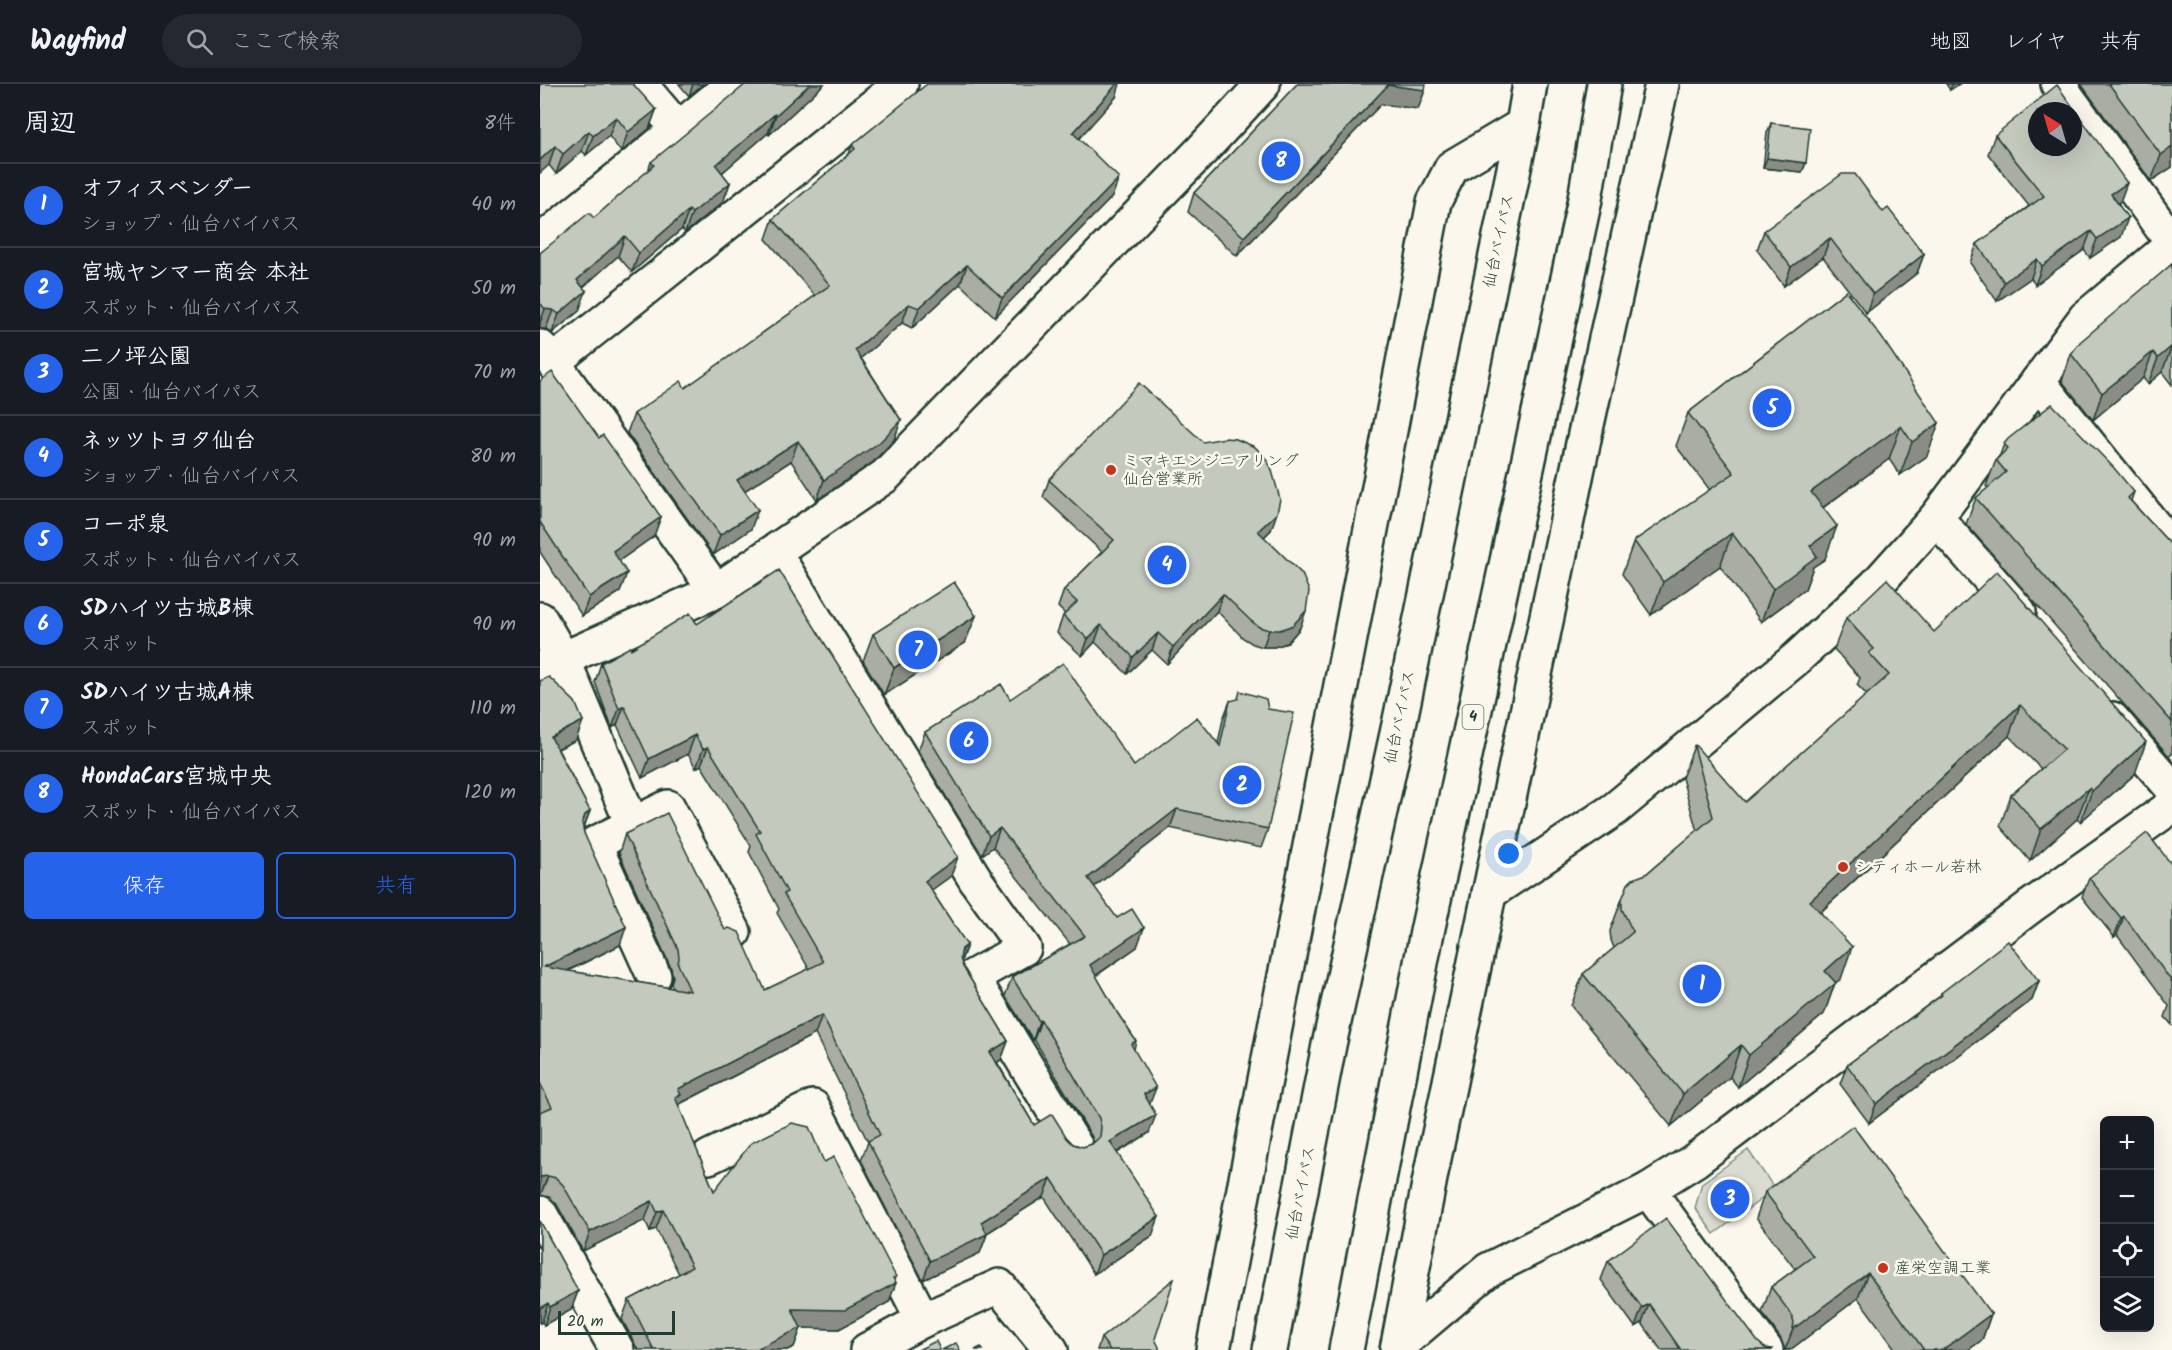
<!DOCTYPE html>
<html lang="ja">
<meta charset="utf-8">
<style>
body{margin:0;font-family:Kalam,"Klee One",sans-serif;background:#242831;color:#f1f3f6}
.controls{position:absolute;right:18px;bottom:18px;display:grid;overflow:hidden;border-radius:9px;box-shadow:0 6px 24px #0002}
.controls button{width:54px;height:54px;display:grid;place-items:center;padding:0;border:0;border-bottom:2px solid #363941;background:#171b24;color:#f1f3f6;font:30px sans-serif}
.compass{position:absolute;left:1488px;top:18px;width:54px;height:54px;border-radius:50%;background:#171b24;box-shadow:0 6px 24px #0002;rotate:323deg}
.scale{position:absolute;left:18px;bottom:15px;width:117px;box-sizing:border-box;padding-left:6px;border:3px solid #1f3d34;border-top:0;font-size:16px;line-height:21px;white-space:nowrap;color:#1f3d34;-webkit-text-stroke:4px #fbf7ec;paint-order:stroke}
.you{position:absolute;left:969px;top:770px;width:21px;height:21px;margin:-15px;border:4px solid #fff;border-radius:50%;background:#1a73e8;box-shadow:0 0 0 9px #1a73e833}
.badge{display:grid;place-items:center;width:39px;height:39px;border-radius:50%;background:#2563eb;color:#fff;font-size:20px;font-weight:700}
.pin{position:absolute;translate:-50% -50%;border:3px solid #fff;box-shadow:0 2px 6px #0006}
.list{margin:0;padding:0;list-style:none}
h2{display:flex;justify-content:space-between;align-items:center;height:78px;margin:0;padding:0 24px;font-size:26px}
h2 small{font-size:20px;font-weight:400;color:#9ea1a6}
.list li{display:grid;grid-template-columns:39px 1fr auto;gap:18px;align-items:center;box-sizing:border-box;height:84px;padding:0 24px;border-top:2px solid #363941}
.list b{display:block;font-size:22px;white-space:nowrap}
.list p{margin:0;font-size:20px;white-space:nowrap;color:#9ea1a6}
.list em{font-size:20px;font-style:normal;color:#9ea1a6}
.actions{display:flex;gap:12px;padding:18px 24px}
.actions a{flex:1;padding:14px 0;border:2px solid #2563eb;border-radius:9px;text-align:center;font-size:21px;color:#2563eb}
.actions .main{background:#2563eb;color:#fff}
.icon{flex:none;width:33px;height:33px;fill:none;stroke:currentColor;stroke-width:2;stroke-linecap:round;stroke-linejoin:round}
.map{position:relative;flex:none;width:1632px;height:1266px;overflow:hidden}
header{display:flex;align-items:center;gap:36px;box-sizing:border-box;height:84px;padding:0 30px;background:#171b24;border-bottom:2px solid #363941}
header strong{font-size:28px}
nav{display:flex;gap:33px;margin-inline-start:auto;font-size:21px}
.search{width:420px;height:54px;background:#242831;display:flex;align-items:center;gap:15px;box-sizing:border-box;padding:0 21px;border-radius:33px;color:#9ea1a6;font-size:22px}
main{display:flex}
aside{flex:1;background:#171b24}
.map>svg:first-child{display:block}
</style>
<header>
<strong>Wayfind</strong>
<div class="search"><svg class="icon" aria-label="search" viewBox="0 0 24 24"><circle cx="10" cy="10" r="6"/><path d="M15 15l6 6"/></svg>ここで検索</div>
<nav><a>地図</a><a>レイヤ</a><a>共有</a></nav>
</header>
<main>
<aside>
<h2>周辺<small>8件</small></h2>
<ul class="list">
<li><span class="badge">1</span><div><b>オフィスベンダー</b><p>ショップ · 仙台バイパス</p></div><em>40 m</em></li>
<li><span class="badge">2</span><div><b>宮城ヤンマー商会 本社</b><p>スポット · 仙台バイパス</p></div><em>50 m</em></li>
<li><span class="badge">3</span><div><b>二ノ坪公園</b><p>公園 · 仙台バイパス</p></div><em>70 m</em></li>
<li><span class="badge">4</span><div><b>ネッツトヨタ仙台</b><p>ショップ · 仙台バイパス</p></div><em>80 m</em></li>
<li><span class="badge">5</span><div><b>コーポ泉</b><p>スポット · 仙台バイパス</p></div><em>90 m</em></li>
<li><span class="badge">6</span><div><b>SDハイツ古城B棟</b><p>スポット</p></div><em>90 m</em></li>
<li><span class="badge">7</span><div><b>SDハイツ古城A棟</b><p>スポット</p></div><em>110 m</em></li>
<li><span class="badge">8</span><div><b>HondaCars宮城中央</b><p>スポット · 仙台バイパス</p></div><em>120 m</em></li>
</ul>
<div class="actions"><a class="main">保存</a><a>共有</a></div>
</aside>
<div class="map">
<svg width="1632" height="1266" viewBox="0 0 1632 1266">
<rect width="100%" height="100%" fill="#fbf7ec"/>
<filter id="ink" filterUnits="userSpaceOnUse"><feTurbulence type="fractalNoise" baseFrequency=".0167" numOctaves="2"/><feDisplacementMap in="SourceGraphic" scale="12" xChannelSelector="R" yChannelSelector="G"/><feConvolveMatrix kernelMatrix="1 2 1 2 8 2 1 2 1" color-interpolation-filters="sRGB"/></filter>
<g filter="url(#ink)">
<polygon fill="#dbdcd1" stroke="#7d8c82" stroke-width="1.5" points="1208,1066 1235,1105 1174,1150 1155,1124 1162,1099"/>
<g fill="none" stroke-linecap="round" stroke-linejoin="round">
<defs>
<g id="street">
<polyline points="100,0 138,45"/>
<polyline points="1518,0 1632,158"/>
<polyline points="0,158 193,0"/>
<polyline points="0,263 13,278 176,507"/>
<polyline points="13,278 361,0"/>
<polyline points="1498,297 1632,464"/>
<polyline points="1396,434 1479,528"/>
<polyline points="234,468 437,798 484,864 432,893 536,1063"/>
<polyline points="0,535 23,575 92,740"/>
<polyline points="0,585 176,507 345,392 662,66 723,0"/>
<polyline points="1572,635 1632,704"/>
<polyline points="949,809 1075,725 1257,574 1336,501 1396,434 1545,234 1632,161"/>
<polyline points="114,892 54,760 128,723 194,848"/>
<polyline points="169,1073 273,1023 383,1236"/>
<polyline points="1108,1106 1226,1266"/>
<polyline points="0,1129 77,1266"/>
<polyline points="858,1262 948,1186 1108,1106 1154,1077 1491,822 1632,722"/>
<polyline points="327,1266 383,1236 459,1202 511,1266"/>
<polyline points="673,1266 894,118 912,83 983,41"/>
<polyline points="857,1266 892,1084 1045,350 1122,0"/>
</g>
<g id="highway">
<polyline points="730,1266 789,961 860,636 983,41 990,0"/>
<polyline points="806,1266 887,848 1045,115 1064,0"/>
</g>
</defs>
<use href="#street" stroke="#1f3d34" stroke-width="38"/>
<use href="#highway" stroke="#1f3d34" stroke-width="38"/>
<use href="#street" stroke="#fbf7ec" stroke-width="33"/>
<use href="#highway" stroke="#fbf7ec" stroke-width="33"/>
</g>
<g fill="#a9ada3" stroke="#1f3d34" stroke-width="1.5">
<polygon points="0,0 116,26 109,45 81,68 69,52 46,71 42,67 16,90 9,81"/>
<polygon points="139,0 163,0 149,12"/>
<polygon points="284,0 229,51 228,49 182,89 190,99 183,118 145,149 142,145 92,188 78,172 43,203 39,227 12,249 6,245 0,245 0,169 54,134 108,87 111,78"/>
<polygon points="757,0 885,6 878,25 841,20 697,172 648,128 654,109"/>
<polygon points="1406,0 1419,0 1410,6"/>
<polygon points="1541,0 1632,0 1632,83 1611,97"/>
<polygon points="576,13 538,55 572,113 455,233 420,200 372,244 362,239 321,274 361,336 354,356 333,378 277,416 251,377 204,407 211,445 173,471 87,349 94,330 145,304 275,212 226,155 233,135 309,70 312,61"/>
<polygon points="1231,39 1266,79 1262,88 1223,84 1227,49"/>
<polygon points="1455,51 1580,118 1578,120 1581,153 1550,174 1544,166 1495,201 1491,194 1457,217 1430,179 1437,160 1489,122 1448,70"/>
<polygon points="1343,128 1384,170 1377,189 1326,229 1283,173 1244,202 1217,166 1224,147"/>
<polygon points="1632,180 1632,301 1622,288 1608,300 1603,294 1553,336 1522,297 1531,270"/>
<polygon points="1306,207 1387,372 1360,391 1349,375 1283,424 1285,475 1273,483 1265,505 1221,538 1180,482 1111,531 1082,490 1094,457 1170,406 1136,362 1148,329"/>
<polygon points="0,297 114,452 79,477 80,508 42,532 0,468"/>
<polygon points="1464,360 1594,408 1591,417 1632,462 1632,670 1629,672 1426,440 1436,414 1448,404 1446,402 1456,376 1460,371"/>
<polygon points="509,396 731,446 724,453 760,544 747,559 734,563 723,563 713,560 703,554 677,527 627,580 612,566 587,590 555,558 542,572 517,549 523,532 525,530 518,523 524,506 562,468 503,413"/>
<polygon points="1306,534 1394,548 1595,690 1540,738 1537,735 1490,777 1460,742 1471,711 1501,685 1469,652 1281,828 1301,895 1295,899 1284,930 1198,1003 1190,993 1131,1042 1031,922 1043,890 1074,864 1071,856 1070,847 1082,815 1106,790 1157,747 1142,694 1154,662 1205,718 1327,611 1317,601 1320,594 1294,565"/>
<polygon points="157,540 411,792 391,806 427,861 421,877 423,883 468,957 461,976 457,978 494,1041 527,1054 533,1060 543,1063 552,1060 554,1059 552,1053 494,955 493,956 465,912 472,893 530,860 453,763 442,771 378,667 385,648 470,615 594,682 678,659 683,635 690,617 728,745 721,764 630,744 554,803 597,863 556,892 578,930 596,957 594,965 610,1021 609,1049 577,1069 612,1152 554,1190 504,1113 447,1149 447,1150 440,1169 383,1196 321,1076 328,1058 275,950 138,1021 174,1107 284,1078 355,1197 349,1218 299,1245 261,1244 254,1263 247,1266 98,1266 82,1235 89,1216 139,1190 116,1145 110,1147 105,1136 43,1167 16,1119 9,1113 0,1111 0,597 36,656 18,665 50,727 43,745 44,749 80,861 28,887 133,904 131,899 133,893 131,884 79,769 85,750 185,846 225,906 269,885 237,829 239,825 209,768 211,762 161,681 156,684 148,670 102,694 77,641 72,644 55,598 61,579 91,565"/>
<polygon points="333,550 425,559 344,611 323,577"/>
<polygon points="1632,781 1632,941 1625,933 1629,922 1577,851 1574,853 1542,813 1549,794"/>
<polygon points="1499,897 1492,916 1329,1039 1300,1000 1307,981 1400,912 1401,909"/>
<polygon points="1225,1108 1451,1230 1442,1256 1428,1266 1356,1266 1318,1214 1250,1266 1244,1266 1244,1263 1241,1255 1222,1228 1231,1203 1255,1185 1216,1134"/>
<polygon points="0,1137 38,1207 31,1226 4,1241 2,1238 0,1239"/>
<polygon points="1068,1177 1218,1258 1225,1264 1232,1266 1121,1266 1102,1239 1095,1243 1061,1196"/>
<polygon points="561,1254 615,1255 619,1266 557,1266"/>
</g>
<g fill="#898d85" stroke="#1f3d34" stroke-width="1.5">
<polygon points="153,0 163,0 149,12"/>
<polygon points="270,0 284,0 229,51 236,31"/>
<polygon points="577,0 580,0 576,13 526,69 533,49"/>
<polygon points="1412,0 1419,0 1410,6"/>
<polygon points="848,1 885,6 878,25 841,20 697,172 704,153"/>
<polygon points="116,26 109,45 81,68 88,48"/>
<polygon points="235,30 228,49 169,100 176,81"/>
<polygon points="76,33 69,52 46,71 53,52"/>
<polygon points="49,47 42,67 16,90 23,70"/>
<polygon points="15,62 9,81 0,89 0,76"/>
<polygon points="1632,63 1632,83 1611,97 1621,71"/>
<polygon points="1227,74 1266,79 1262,88 1223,84"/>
<polygon points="579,94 572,113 455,233 462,214"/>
<polygon points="190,99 183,118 145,149 152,129"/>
<polygon points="1587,99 1580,118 1564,129 1571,110"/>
<polygon points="149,126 142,145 92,188 99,169"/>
<polygon points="1588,134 1581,153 1550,174 1557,155"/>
<polygon points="1551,147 1544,166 1495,201 1502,182"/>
<polygon points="85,152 78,172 30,215 37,196"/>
<polygon points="1290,154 1283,173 1244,202 1251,183"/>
<polygon points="1384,170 1377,189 1326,229 1333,210"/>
<polygon points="1497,175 1491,194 1457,217 1464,198"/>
<polygon points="427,181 420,200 372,244 379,224"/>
<polygon points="46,207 39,227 12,249 19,230"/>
<polygon points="369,220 362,239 308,285 315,266"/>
<polygon points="5,225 13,226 6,245 0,245 0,239"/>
<polygon points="1632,262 1622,288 1608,300 1618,274"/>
<polygon points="1613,268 1603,294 1553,336 1562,309"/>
<polygon points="361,336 354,356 333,378 277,416 284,396"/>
<polygon points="1399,339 1387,372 1360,391 1372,358"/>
<polygon points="1361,342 1349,375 1259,441 1271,408"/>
<polygon points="258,357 251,377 190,416 197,396"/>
<polygon points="218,426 211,445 173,471 180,451"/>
<polygon points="737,429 731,446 712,465 718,447"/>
<polygon points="121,433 114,452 66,486 73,467"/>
<polygon points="1297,442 1285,475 1273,483 1265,505 1221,538 1233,505 1270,462"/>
<polygon points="1192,449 1180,482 1111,531 1123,498"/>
<polygon points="87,489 80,508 42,532 49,513"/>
<polygon points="683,510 677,527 627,580 633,563"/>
<polygon points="766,527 760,544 747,559 734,563 723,563 729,546"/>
<polygon points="436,532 425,559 344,611 354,584"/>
<polygon points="561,541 555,558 542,572 548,555"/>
<polygon points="618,549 612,566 587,590 593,573"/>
<polygon points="1480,621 1469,652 1259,848 1270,817"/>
<polygon points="84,622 77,641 72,644 79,625"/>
<polygon points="43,637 36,656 4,671 11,653"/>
<polygon points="155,651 148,670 102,694 109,675"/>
<polygon points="1606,658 1595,690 1540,738 1552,707"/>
<polygon points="168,663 161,681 156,684 163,665"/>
<polygon points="1549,704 1537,735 1490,777 1501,745"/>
<polygon points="637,725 630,744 541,813 548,794"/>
<polygon points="50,727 43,746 38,750 45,731"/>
<polygon points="460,744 453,763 442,771 449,752"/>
<polygon points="418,773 411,792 378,816 385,797"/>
<polygon points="1584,832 1577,851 1574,853 1581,834"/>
<polygon points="86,843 80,861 0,900 4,883"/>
<polygon points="604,844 597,863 543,900 550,881"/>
<polygon points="427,861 420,879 416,884 422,865"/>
<polygon points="1312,863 1301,895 1295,899 1284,930 1198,1003 1209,971 1285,887"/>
<polygon points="1499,897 1492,916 1329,1039 1336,1020"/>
<polygon points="282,931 275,950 137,1021 128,1032 138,1005"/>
<polygon points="501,936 494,955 493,956 499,937"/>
<polygon points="468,957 461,976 444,987 450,968"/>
<polygon points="1201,961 1190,993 1131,1042 1143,1010"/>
<polygon points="616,1004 609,1022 604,1010"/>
<polygon points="616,1031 609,1049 563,1077 570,1058"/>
<polygon points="8,1092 1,1110 0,1111 0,1093"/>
<polygon points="511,1094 504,1113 439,1154 447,1150 440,1169 383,1196 390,1177 441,1138"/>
<polygon points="112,1117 105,1136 43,1167 50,1148"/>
<polygon points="123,1126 116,1145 110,1147 117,1128"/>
<polygon points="619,1133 612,1152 554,1190 561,1171"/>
<polygon points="1328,1189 1318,1214 1250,1266 1245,1266 1253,1245"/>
<polygon points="356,1193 354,1200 356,1199 349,1218 299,1245 261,1244 254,1263 247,1266 214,1266 252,1225"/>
<polygon points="38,1207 31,1226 4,1241 10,1223"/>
<polygon points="8,1219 2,1238 0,1239 0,1224"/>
<polygon points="1109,1220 1102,1239 1095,1243 1102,1224"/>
<polygon points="1451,1230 1442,1256 1428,1266 1402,1266"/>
</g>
<g fill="#c4c9be" stroke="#1f3d34" stroke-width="1.5" fill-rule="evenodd">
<polygon points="0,0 93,0 116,26 88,48 76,33 53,52 49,47 23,70 15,62 0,76"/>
<polygon points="206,0 270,0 236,31 235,30 176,81 190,99 152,129 149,126 99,169 85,152 37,196 46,207 19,230 13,226 5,225 0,219 0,169 49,129 54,134 114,81 111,78"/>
<polygon points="387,0 577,0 533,49 579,94 462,214 427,181 379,224 369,220 315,266 361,336 340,358 284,396 258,357 197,396 218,426 180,451 94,330 141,297 145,304 290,201 233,135 315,65 312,61"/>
<polygon points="757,0 886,0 885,6 848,1 704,153 654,109"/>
<polygon points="1569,0 1632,0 1632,63 1621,71"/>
<path d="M 1517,1 L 1587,99 L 1571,110 L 1588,134 L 1557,155 L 1551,147 L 1502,182 L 1497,175 L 1464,198 L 1437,160 L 1504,112 L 1455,51 ZM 1497,27 L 1533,27 L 1533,63 L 1497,63 Z"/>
<polygon points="1231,39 1270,44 1266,79 1227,74"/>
<polygon points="1302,90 1315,90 1343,128 1348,124 1384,170 1333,210 1290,154 1251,183 1224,147"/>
<polygon points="1632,180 1632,262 1618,274 1613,268 1562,309 1531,270 1540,258"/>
<polygon points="1306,207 1342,254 1399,339 1372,358 1361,342 1271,408 1297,442 1270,462 1277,472 1233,505 1192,449 1123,498 1094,457 1194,389 1148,329"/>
<polygon points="12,288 59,354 63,351 121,433 73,467 87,489 49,513 0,438 0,297"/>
<polygon points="599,299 663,358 685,354 696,355 715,363 724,372 731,383 740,415 737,429 718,447 762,490 769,507 766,527 753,541 740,546 729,546 719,543 710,536 683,510 633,563 618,549 593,573 561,541 548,555 523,532 537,518 524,506 574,456 509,396"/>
<polygon points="1512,320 1574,384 1594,408 1588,414 1632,462 1632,638 1436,414 1466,388 1456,376 1468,364 1464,360 1468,355"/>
<polygon points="239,486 418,773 385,797 427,861 422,865 420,874 423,883 468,957 450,968 494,1041 512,1030 527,1054 533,1060 543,1063 552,1060 560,1053 561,1043 559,1034 501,936 499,937 472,893 545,852 460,744 449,752 385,648 461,600 470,615 523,579 594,682 657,633 680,662 690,617 698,615 700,607 726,615 728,625 754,629 728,745 637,725 548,794 577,834 592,825 604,844 550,881 578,930 596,957 591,960 616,1004 604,1010 616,1031 570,1058 619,1133 561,1171 511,1094 441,1138 447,1150 390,1177 328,1057 340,1051 282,931 138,1005 141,1011 135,1013 174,1107 211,1059 252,1039 269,1043 284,1078 294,1073 356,1193 353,1194 356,1199 305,1226 252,1225 261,1244 214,1266 114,1266 89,1216 152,1183 123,1126 117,1128 112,1117 50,1148 23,1101 16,1094 8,1092 0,1093 0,1028 12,1023 0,999 0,597 9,593 35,618 43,637 11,653 50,727 45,731 42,739 44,749 86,843 4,883 150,907 138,880 139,874 138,865 85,750 127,729 185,846 189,844 199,848 225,906 283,878 244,810 247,808 216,750 220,747 168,663 163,665 155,651 109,675 84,622 79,625 61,579 90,563 91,565 150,529 157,540"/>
<polygon points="1457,487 1606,658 1552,707 1549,704 1501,745 1471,711 1524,665 1480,621 1270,817 1312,863 1285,887 1296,899 1209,971 1201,961 1143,1010 1043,890 1093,848 1082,825 1082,815 1088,800 1093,795 1106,790 1173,733 1154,662 1155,661 1205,718 1349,591 1329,569 1334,565 1306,534 1347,495 1394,548"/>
<polygon points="414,498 436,532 354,584 333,550"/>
<polygon points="1607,749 1632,781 1632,898 1584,832 1581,834 1549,794"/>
<polygon points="1468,857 1499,897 1336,1020 1307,981 1402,911 1401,909"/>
<polygon points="1313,1042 1451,1230 1402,1266 1384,1266 1328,1189 1253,1245 1254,1238 1251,1230 1231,1203 1273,1172 1225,1108"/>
<polygon points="1126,1134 1218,1258 1225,1264 1233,1265 1232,1266 1141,1266 1109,1220 1102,1224 1068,1177"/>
<polygon points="0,1137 38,1207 10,1223 8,1219 0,1224"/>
<polygon points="634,1195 615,1255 619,1263 619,1266 570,1266 561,1254"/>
<polygon points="396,1257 400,1266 378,1266"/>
<polygon points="416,1259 420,1266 402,1266"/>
<polygon points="441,1263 443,1266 435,1266"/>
</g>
</g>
<g fill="#c8321e" stroke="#fbf7ec" stroke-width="2">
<circle cx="571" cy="386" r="6"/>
<circle cx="1303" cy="783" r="6"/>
<circle cx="1343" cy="1184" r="6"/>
</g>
<g text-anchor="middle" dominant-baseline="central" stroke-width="5" stroke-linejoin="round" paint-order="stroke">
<rect fill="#fbf7ec" stroke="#61756b" stroke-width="1.5" x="922.5" y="621" width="21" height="24" rx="4.5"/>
<g font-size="15" font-weight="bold" fill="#1f3d34">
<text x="933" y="633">4</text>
</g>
<g font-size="16" fill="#1f3d34" stroke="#fbf7ec">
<text transform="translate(959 157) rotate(-78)">仙台バイパス</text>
<text transform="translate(860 633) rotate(-78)">仙台バイパス</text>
<text transform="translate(761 1109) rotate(-79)">仙台バイパス</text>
</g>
<g font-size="16" fill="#1f3d34" stroke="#fbf7ec" text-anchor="start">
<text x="583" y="377">ミマキエンジニアリング<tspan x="583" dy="18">仙台営業所</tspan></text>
<text x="1315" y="783">シティホール若林</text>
<text x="1355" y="1184">産栄空調工業</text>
</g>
</g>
</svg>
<div class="controls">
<button>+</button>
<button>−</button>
<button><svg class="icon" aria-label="locate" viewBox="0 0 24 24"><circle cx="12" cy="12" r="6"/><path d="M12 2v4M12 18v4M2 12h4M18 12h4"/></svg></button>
<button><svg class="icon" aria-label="layers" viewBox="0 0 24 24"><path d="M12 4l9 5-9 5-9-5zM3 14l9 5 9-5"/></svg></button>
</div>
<svg class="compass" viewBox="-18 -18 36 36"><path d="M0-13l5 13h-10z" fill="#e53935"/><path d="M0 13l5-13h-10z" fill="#9ea1a6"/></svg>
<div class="scale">20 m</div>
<div class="you"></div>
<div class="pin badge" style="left:1162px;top:900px">1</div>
<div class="pin badge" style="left:702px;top:701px">2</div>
<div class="pin badge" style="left:1190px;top:1115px">3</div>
<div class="pin badge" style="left:627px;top:481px">4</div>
<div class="pin badge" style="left:1232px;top:324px">5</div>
<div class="pin badge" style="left:429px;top:657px">6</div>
<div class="pin badge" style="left:378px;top:566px">7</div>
<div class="pin badge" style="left:741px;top:77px">8</div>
</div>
</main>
